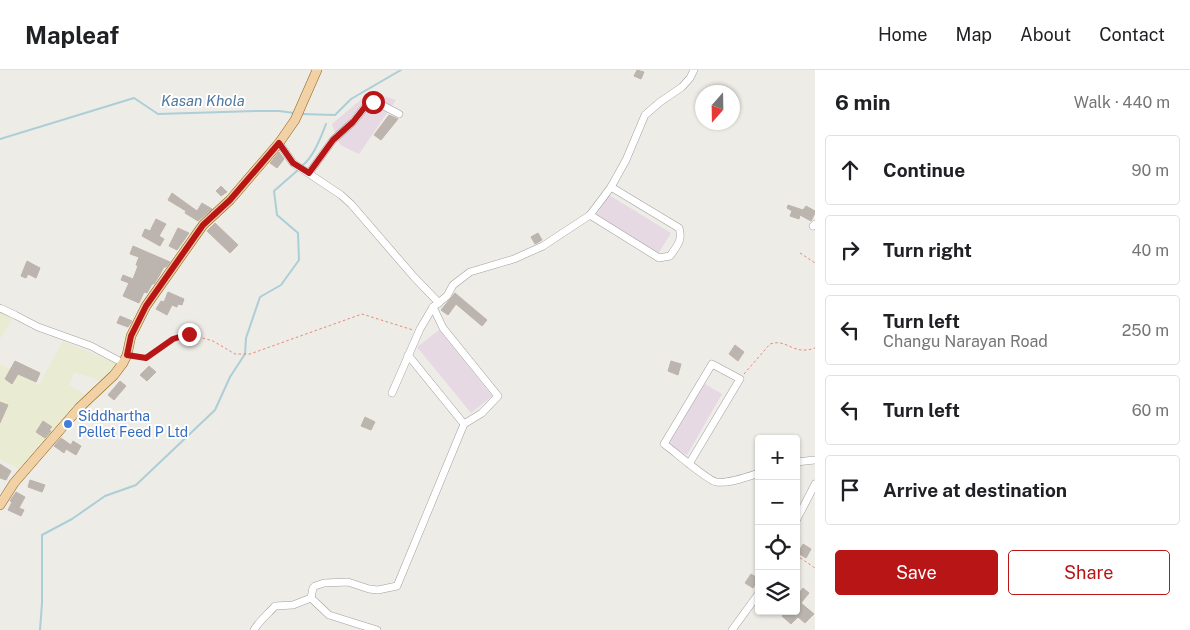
<!DOCTYPE html>
<meta charset="utf-8">
<style>
body{margin:0;font-family:"Public Sans",sans-serif;background:#f6f6f6;color:#202124}
.controls{position:absolute;right:15px;bottom:15px;display:grid;overflow:hidden;border-radius:5px;box-shadow:0 1px 4px #0004}
.controls button{width:45px;height:45px;display:grid;place-items:center;padding:0;border:0;border-bottom:1px solid #e0e0e0;background:#fff;color:#202124;font:25px sans-serif}
.compass{position:absolute;left:695px;top:15px;width:45px;height:45px;border-radius:50%;background:#fff;box-shadow:0 1px 4px #0004;rotate:200deg}
.stop{position:absolute;width:15px;height:15px;margin:-11px;border:4px solid #b81517;border-radius:50%;background:#fff}
.stop.end{background:#b81517;border-color:#fff;box-shadow:0 1px 5px #0008}
.list{margin:0;padding:0;list-style:none}
h2{display:flex;justify-content:space-between;align-items:center;height:65px;margin:0;padding:0 20px;font-size:21px}
h2 small{font-size:16px;font-weight:400;color:#757577}
.list li{display:grid;grid-template-columns:32px 1fr auto;gap:15px;align-items:center;box-sizing:border-box;height:70px;margin:0 10px 10px;padding:0 10px;border:1px solid #e0e0e0;border-radius:5px}
.list b{display:block;font-size:19px;white-space:nowrap}
.list p{margin:0;font-size:16px;white-space:nowrap;color:#757577}
.list em{font-size:16px;font-style:normal;color:#757577}
.actions{display:flex;gap:10px;padding:15px 20px}
.actions a{flex:1;padding:11px 0;border:1px solid #b81517;border-radius:5px;text-align:center;font-size:18px;color:#b81517}
.actions .main{background:#b81517;color:#fff}
.icon{flex:none;width:28px;height:28px;fill:none;stroke:currentColor;stroke-width:2;stroke-linecap:round;stroke-linejoin:round}
.map{position:relative;flex:none;width:815px;height:560px;overflow:hidden}
header{display:flex;align-items:center;gap:30px;box-sizing:border-box;height:70px;padding:0 25px;background:#fff;border-bottom:1px solid #e0e0e0}
header strong{font-size:24px}
nav{display:flex;gap:28px;margin-inline-start:auto;font-size:18px}
main{display:flex}
aside{flex:1;background:#fff}
.map>svg:first-child{display:block}
</style>
<header>
<strong>Mapleaf</strong>
<nav><a>Home</a><a>Map</a><a>About</a><a>Contact</a></nav>
</header>
<main>
<div class="map">
<svg width="815" height="560" viewBox="0 0 815 560">
<rect width="100%" height="100%" fill="#eeece6"/>
<g fill="#e7d9e4">
<polygon points="370,22 396,30 359,84 340,75 332,54"/>
<polygon points="609,125 671,163 658,184 596,146"/>
<polygon points="439,260 492,326 471,343 417,277"/>
<polygon points="698,310 722,324 687,385 662,371"/>
</g>
<g fill="#eaebd3">
<polygon points="0,242 13,248 0,269"/>
<polygon points="63,271 118,294 103,314 96,309 74,302 69,315 90,328 58,355 23,401 0,389 0,294 39,315"/>
</g>
<g fill="none" stroke-linecap="round" stroke-linejoin="round">
<g stroke="#abced7" stroke-width="2">
<polyline points="301,44 335,45 351,29 401,0"/>
<polyline points="0,69 134,28 158,44 257,41 279,41 294,43"/>
<path d="M 302,96 C 314,86 320,69 326,54"/>
<polyline points="40,560 42,533 42,465 72,449 105,426 136,415 215,340 230,307 245,284 246,268 260,227 281,215 299,190 298,163 277,145 274,121 298,100"/>
</g>
</g>
<g fill="#bcb5af" stroke="#bfb3aa">
<polygon points="637,0 644,2 641,9 634,6"/>
<polygon points="389,45 398,49 381,70 374,65"/>
<polygon points="279,82 284,89 277,98 270,93"/>
<polygon points="221,116 227,122 221,126 216,121"/>
<polygon points="172,123 197,141 202,133 212,139 198,151 185,143 186,141 168,130"/>
<polygon points="788,135 803,140 806,136 815,141 815,143 811,151 800,145 799,149 790,146 792,141 787,138"/>
<polygon points="156,149 166,154 159,166 164,169 160,176 142,166 145,159 150,161"/>
<polygon points="215,153 238,175 230,183 207,161"/>
<polygon points="178,158 189,163 177,180 169,176"/>
<polygon points="538,163 542,170 535,174 531,167"/>
<polygon points="133,176 170,192 166,197 164,197 159,206 154,214 152,214 147,223 144,222 139,233 123,226 129,213 121,210 123,205 133,209 138,196 136,195 139,187 130,184"/>
<polygon points="27,191 40,198 36,208 28,204 26,208 21,206"/>
<polygon points="168,222 184,229 182,235 178,234 177,237 172,235 167,245 156,239 161,231 164,232"/>
<polygon points="455,223 487,250 482,256 456,234 448,245 441,240"/>
<polygon points="120,246 132,251 128,257 117,253"/>
<polygon points="735,275 744,282 738,291 729,284"/>
<polygon points="15,291 40,303 36,312 18,304 12,314 5,309"/>
<polygon points="671,291 681,294 678,305 668,301"/>
<polygon points="149,296 156,302 147,311 140,305"/>
<polygon points="120,311 126,316 114,330 108,325"/>
<polygon points="0,332 8,335 0,353"/>
<polygon points="365,347 375,352 371,360 361,356"/>
<polygon points="43,351 52,357 49,360 51,361 45,368 36,362"/>
<polygon points="61,368 71,375 73,371 81,376 76,385 66,379 64,383 54,376"/>
<polygon points="0,394 11,401 6,410 0,408"/>
<polygon points="30,410 45,415 42,422 28,417"/>
<polygon points="16,422 25,427 19,438 24,440 21,446 8,440 12,432 10,431"/>
<polygon points="803,474 811,479 806,488 798,483"/>
<polygon points="751,504 759,509 753,518 745,513"/>
<polygon points="803,518 809,523 801,533 814,544 805,553 798,547 791,554 782,546 786,541 796,541 796,527"/>
</g>
<g fill="none" stroke-linecap="round" stroke-linejoin="round">
<defs>
<g id="minor">
<polyline points="279,73 293,93 341,125 351,134 414,207 439,233"/>
<polyline points="309,103 333,70 353,52 368,33 378,33 399,44"/>
<path d="M 590,145 L 659,188 L 670,186 C 677,176 683,170 679,158 L 611,117"/>
<polyline points="813,156 815,154"/>
<polyline points="0,238 15,245 38,257 91,276 123,293"/>
<polyline points="408,285 464,354 482,343 498,326 443,258 433,237"/>
<polyline points="392,323 420,259 433,237 447,226 453,215 470,202 514,189 543,176 590,145 611,117 626,90 645,45 660,32 682,17 690,8 694,0"/>
<polyline points="796,392 815,390"/>
<path d="M 689,394 L 740,309 L 712,294 L 664,374 C 674,381 707,410 716,412 C 728,414 747,407 759,403"/>
<polyline points="796,451 815,414"/>
<polyline points="311,528 329,545 377,560"/>
<path d="M 254,560 C 259,551 268,544 275,536 L 293,535 L 311,528 L 313,518 L 315,516 L 324,513 L 348,512 L 369,519 L 378,520 L 397,516 L 464,354"/>
<polyline points="732,560 759,523"/>
</g>
<polyline id="major" points="0,435 14,413 79,338 114,305 123,293 127,285 131,266 146,236 203,155 230,130 279,73 295,50 317,0"/>
</defs>
<use href="#minor" stroke="#a0a0a0" stroke-width="8"/>
<use href="#major" stroke="#8a6010" stroke-width="10"/>
<g stroke="#eb857a" stroke-width="1" stroke-dasharray="2.5 2.5" stroke-linecap="butt">
<polyline points="800,183 815,193"/>
<polyline points="135,287 146,288 173,269 189,264 213,271 235,284 250,284 362,244 413,260"/>
<path d="M 744,304 L 770,274 C 788,268 792,286 815,278"/>
<polyline points="796,485 815,498"/>
</g>
<use href="#minor" stroke="#fff" stroke-width="7"/>
<use href="#major" stroke="#f2d1a7" stroke-width="9"/>
</g>
<g fill="none" stroke-linecap="round" stroke-linejoin="round">
<polyline stroke="#b81517" stroke-width="6" points="189,264 173,269 146,288 127,285 131,266 146,236 203,155 230,130 279,73 293,93 309,103 333,70 353,52 368,33 373,32"/>
</g>
<circle fill="#3f7fe0" stroke="#fff" stroke-width="2" cx="68" cy="354" r="5"/>
<g text-anchor="middle" dominant-baseline="central" stroke-width="4" stroke-linejoin="round" paint-order="stroke">
<g font-size="14" fill="#366cbe" stroke="#fff" text-anchor="start">
<text x="78" y="346">Siddhartha<tspan x="78" dy="16">Pellet Feed P Ltd</tspan></text>
</g>
<g font-size="15" font-style="italic" fill="#52789d" stroke="#fff">
<text x="203" y="30">Kasan Khola</text>
</g>
</g>
</svg>
<div class="controls">
<button>+</button>
<button>−</button>
<button><svg class="icon" aria-label="locate" viewBox="0 0 24 24"><circle cx="12" cy="12" r="6"/><path d="M12 2v4M12 18v4M2 12h4M18 12h4"/></svg></button>
<button><svg class="icon" aria-label="layers" viewBox="0 0 24 24"><path d="M12 4l9 5-9 5-9-5zM3 14l9 5 9-5"/></svg></button>
</div>
<svg class="compass" viewBox="-18 -18 36 36"><path d="M0-13l5 13h-10z" fill="#e53935"/><path d="M0 13l5-13h-10z" fill="#757577"/></svg>
<div class="stop" style="left:373px;top:32px"></div>
<div class="stop end" style="left:189px;top:264px"></div>
</div>
<aside>
<h2>6 min<small>Walk · 440 m</small></h2>
<ul class="list">
<li><svg class="icon" aria-label="ahead" viewBox="0 0 24 24"><path d="M12 20V5M6 11l6-6 6 6"/></svg><div><b>Continue</b></div><em>90 m</em></li>
<li><svg class="icon" aria-label="right" viewBox="0 0 24 24"><path d="M7 20v-9h11M14 6l5 5-5 5"/></svg><div><b>Turn right</b></div><em>40 m</em></li>
<li><svg class="icon" aria-label="left" viewBox="0 0 24 24"><path d="M17 20v-9H6M10 6l-5 5 5 5"/></svg><div><b>Turn left</b><p>Changu Narayan Road</p></div><em>250 m</em></li>
<li><svg class="icon" aria-label="left" viewBox="0 0 24 24"><path d="M17 20v-9H6M10 6l-5 5 5 5"/></svg><div><b>Turn left</b></div><em>60 m</em></li>
<li><svg class="icon" aria-label="arrive" viewBox="0 0 24 24"><path d="M6 21V4h12l-3 4 3 4H6"/></svg><div><b>Arrive at destination</b></div></li>
</ul>
<div class="actions"><a class="main">Save</a><a>Share</a></div>
</aside>
</main>
